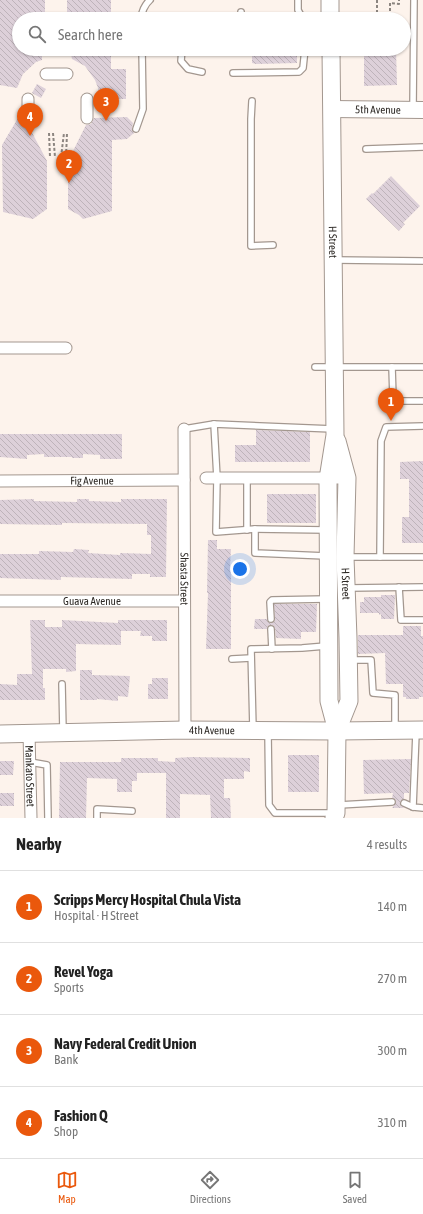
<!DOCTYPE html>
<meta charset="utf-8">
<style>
body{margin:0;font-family:"Asap Condensed",sans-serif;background:#f2f2f2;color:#222}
.you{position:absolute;left:240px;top:569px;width:14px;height:14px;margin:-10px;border:3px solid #fff;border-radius:50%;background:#1a73e8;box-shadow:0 0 0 6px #1a73e833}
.badge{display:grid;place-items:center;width:26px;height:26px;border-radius:50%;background:#ea580c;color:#fff;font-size:13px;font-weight:700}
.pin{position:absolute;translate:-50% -33px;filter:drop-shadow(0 1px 2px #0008)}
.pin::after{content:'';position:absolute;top:21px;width:14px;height:12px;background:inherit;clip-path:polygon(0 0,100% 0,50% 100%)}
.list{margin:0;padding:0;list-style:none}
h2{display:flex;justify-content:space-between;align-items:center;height:52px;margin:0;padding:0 16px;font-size:17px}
h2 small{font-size:13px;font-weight:400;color:#767676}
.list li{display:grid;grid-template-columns:26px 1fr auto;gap:12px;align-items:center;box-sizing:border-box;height:72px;padding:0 16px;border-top:1px solid #e0e0e0}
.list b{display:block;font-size:15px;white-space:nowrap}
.list p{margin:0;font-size:13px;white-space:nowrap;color:#767676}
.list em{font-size:13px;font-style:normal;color:#767676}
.icon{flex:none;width:22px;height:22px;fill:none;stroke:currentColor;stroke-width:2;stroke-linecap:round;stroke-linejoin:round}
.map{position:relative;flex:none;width:423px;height:818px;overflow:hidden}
.search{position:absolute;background:#fff;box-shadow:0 1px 3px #0004;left:12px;right:12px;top:12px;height:44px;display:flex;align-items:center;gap:10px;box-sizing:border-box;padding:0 14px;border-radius:22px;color:#767676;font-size:15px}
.sheet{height:340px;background:#fff}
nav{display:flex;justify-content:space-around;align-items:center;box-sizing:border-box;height:56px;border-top:1px solid #e0e0e0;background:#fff;font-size:11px;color:#767676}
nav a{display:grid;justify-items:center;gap:2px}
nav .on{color:#ea580c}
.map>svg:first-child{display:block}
</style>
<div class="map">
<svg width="423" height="818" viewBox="0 0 423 818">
<defs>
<pattern id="building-back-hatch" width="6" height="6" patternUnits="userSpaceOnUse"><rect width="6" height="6" fill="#ddd0d9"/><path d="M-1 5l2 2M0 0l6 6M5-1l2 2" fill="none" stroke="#beb3ba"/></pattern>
</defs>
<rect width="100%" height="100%" fill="#fdf3ec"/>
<g fill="url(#building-back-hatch)">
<polygon points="0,0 45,0 45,19 19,19 19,49 42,49 42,60 36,62 23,74 17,88 0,85"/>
<rect x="67" y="0" width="44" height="19"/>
<polygon points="70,49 111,49 111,69 126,69 126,99 99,99 98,88 95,80 85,66 72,59"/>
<polygon points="252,49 297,49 297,63 256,64 252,63"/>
<polygon points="364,49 396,49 397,85 364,86"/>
<polygon points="37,84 46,89 41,98 32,93"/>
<polygon points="127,117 133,123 132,129 134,133 127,139 112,140 112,211 83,219 79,215 68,209 68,161 86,125 91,124 94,118"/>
<polygon points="18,118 21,118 24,124 28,125 47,161 47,209 33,219 3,212 2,145"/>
<polygon points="391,176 420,206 403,223 405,224 399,231 366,199 372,193 373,194"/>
<polygon points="256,430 310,432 310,462 235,462 235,445 256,445"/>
<polygon points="0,434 122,434 122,459 100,459 100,455 83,454 83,458 72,458 72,457 44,457 44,454 27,455 27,459 0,457"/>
<polygon points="423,461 423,543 402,543 402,517 409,517 409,479 400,479 400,462"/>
<rect x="267" y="494" width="49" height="29"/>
<polygon points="34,499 34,501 77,502 77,499 89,499 89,501 121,502 121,499 167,499 166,577 150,577 150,574 132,574 132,579 61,577 61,580 0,578 0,554 39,554 39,551 73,552 74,549 89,550 88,553 120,555 120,553 151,554 151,535 147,535 147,524 62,523 62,525 0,524 0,500"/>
<polygon points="208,540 217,540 217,549 231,549 230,568 231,568 231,649 206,649 208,593 207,593"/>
<polygon points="381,595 395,595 394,619 381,619 381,614 379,615 379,613 360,613 360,602 364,602 364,597 381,597"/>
<polygon points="274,604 317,604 316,632 301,632 301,639 276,638 275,628 273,625 268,626 267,629 254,629 255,619 267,619 268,622 271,623 275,621"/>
<polygon points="30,620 45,620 45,627 62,627 62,620 118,623 118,620 167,620 167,641 152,641 152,636 140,636 141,631 121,631 121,645 76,644 76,671 66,672 66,669 43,669 43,688 45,688 45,700 0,700 0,684 17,685 17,674 32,674"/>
<polygon points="403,626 421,626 421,636 423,636 423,697 419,697 419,699 406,699 406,697 403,697 403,684 386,684 385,653 358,654 358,635 403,635"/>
<polygon points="80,670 92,670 92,675 130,676 128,697 118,696 118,701 97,699 97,700 80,700"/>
<polygon points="152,678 168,678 168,699 148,699 148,684 152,684"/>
<rect x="288" y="755" width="31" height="37"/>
<polygon points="191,757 250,758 250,772 244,771 244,779 224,779 224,798 230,798 231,818 211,818 210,795 180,794 180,818 166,818 166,773 137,773 137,781 132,781 132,792 117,792 117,779 87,778 86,818 59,818 60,762 121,762 121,758 158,758 158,761 175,762 175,758"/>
<polygon points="411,759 409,793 404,793 404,799 401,800 400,803 401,806 404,808 392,808 396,802 395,799 392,798 393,793 364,794 363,760"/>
<polygon points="0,761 14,761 13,775 0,775"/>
<rect x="0" y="793" width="14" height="13"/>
</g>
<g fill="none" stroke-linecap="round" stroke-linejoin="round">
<defs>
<g id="lane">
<polyline points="298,0 298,10 303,19"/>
<path d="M 141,19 C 141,13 145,4 150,0"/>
<polyline points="241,19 241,12"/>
<polyline points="182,49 181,61 188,69 202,72"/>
<polyline points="233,73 299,72 303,68 305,49"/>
<polyline points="252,101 251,119 251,246 273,245"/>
<polyline points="413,108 414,0"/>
<polyline points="136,129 143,109 142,49"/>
<polyline points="366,149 423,147"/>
<polyline points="336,260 423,261"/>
<polyline points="315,367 423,367"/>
<polyline points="392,367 393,398 397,401 423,401"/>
<polyline points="214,424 217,478 216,532 255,529 255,553 326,556"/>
<polyline points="184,429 214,424 333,429"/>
<polyline points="247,478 247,530"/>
<polyline points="255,529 326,530"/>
<polyline points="348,557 380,557 381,441 386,427 423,426"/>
<polyline points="380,557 423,557"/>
<polyline points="399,587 401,620 423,620"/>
<polyline points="349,588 423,587"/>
<polyline points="271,619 270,602 272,600 326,599"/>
<polyline points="271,629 272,649"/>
<polyline points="232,659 251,658"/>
<polyline points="351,660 371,660 373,693 395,695 395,729"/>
<polyline points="62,684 63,731"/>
<polyline points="253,729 251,649 302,648 326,646"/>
<polyline points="268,733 269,805 275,813 334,813"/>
<polyline points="416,733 413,807 423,808"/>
<polyline points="30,762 47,765 48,818"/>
<polyline points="404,803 413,807"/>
<polyline points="339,805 392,802"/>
<polyline points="97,818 97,809 132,811"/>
</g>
<g id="street">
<polyline points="46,74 67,74"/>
<polyline points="87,99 87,118"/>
<polyline points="28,118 28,99"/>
<polyline points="0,348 66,348"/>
<path id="s1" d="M 184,429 L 185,730"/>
<polyline points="206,478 347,478"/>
<path id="s2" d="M 0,481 L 184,480"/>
<path id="s3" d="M 0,601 L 184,601"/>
<path id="s4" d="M 29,733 L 31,818"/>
</g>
<g id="secondary">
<path id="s5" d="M 332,109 L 423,110"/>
</g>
<g id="primary">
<polyline points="330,0 330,19"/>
<path id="s6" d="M 331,49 L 335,435 L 328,479 L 329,701 L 337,731 L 336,813 L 334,818"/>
<path id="s7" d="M 337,441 L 347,478 L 345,557 L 348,638 L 349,701 L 337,731"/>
<path id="s8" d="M 0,734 L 185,730 L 337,731 L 423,730"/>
</g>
</defs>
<use href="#lane" stroke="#a3978f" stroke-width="8"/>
<use href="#street" stroke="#a3978f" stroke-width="13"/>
<use href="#secondary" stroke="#a3978f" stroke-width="18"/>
<use href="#primary" stroke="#a3978f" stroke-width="19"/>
<g stroke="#8c8580" stroke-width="2" stroke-dasharray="3 2" stroke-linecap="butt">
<polyline points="377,0 377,12 378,14"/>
<polyline points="125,15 133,15"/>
<polyline points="371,17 371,14 378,14"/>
<polyline points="378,18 378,14 390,15 390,3 399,4 399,0"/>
<polyline points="49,133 50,157"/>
<polyline points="53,133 55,157"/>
<polyline points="61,157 64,133"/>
<polyline points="66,157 67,133"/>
</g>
<use href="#lane" stroke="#fff" stroke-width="5.5"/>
<use href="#street" stroke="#fff" stroke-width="11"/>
<use href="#secondary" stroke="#fff" stroke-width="16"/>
<use href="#primary" stroke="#fff" stroke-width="17"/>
</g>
<g text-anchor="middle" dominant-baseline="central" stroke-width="3.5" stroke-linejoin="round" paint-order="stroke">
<g font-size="11" fill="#2c2824" stroke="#fff">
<text stroke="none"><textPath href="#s5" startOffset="46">5th Avenue</textPath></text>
<text stroke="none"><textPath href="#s6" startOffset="193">H Street</textPath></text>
<text stroke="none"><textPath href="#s2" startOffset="92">Fig Avenue</textPath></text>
<text stroke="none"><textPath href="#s1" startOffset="150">Shasta Street</textPath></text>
<text stroke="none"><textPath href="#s7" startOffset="144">H Street</textPath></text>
<text stroke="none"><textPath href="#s3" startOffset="92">Guava Avenue</textPath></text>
<text stroke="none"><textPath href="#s8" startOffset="212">4th Avenue</textPath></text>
<text stroke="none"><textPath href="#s4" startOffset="43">Mankato Street</textPath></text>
</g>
</g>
</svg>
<div class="you"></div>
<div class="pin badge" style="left:391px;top:421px">1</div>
<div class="pin badge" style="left:69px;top:183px">2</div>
<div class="pin badge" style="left:106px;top:121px">3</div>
<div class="pin badge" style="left:30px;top:136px">4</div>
<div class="search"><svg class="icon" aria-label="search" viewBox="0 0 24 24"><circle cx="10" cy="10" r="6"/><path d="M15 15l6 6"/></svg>Search here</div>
</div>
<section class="sheet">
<h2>Nearby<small>4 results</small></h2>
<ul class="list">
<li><span class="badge">1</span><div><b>Scripps Mercy Hospital Chula Vista</b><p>Hospital · H Street</p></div><em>140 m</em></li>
<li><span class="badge">2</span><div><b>Revel Yoga</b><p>Sports</p></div><em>270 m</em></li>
<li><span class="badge">3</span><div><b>Navy Federal Credit Union</b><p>Bank</p></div><em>300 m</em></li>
<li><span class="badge">4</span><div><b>Fashion Q</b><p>Shop</p></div><em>310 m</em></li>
</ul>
</section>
<nav>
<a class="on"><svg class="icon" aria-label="map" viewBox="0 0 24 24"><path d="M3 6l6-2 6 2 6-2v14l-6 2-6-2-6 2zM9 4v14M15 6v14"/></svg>Map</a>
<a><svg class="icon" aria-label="directions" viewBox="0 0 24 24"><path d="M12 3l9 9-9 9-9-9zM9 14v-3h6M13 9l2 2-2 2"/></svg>Directions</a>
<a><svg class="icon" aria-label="saved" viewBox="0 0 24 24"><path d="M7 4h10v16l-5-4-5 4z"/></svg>Saved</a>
</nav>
